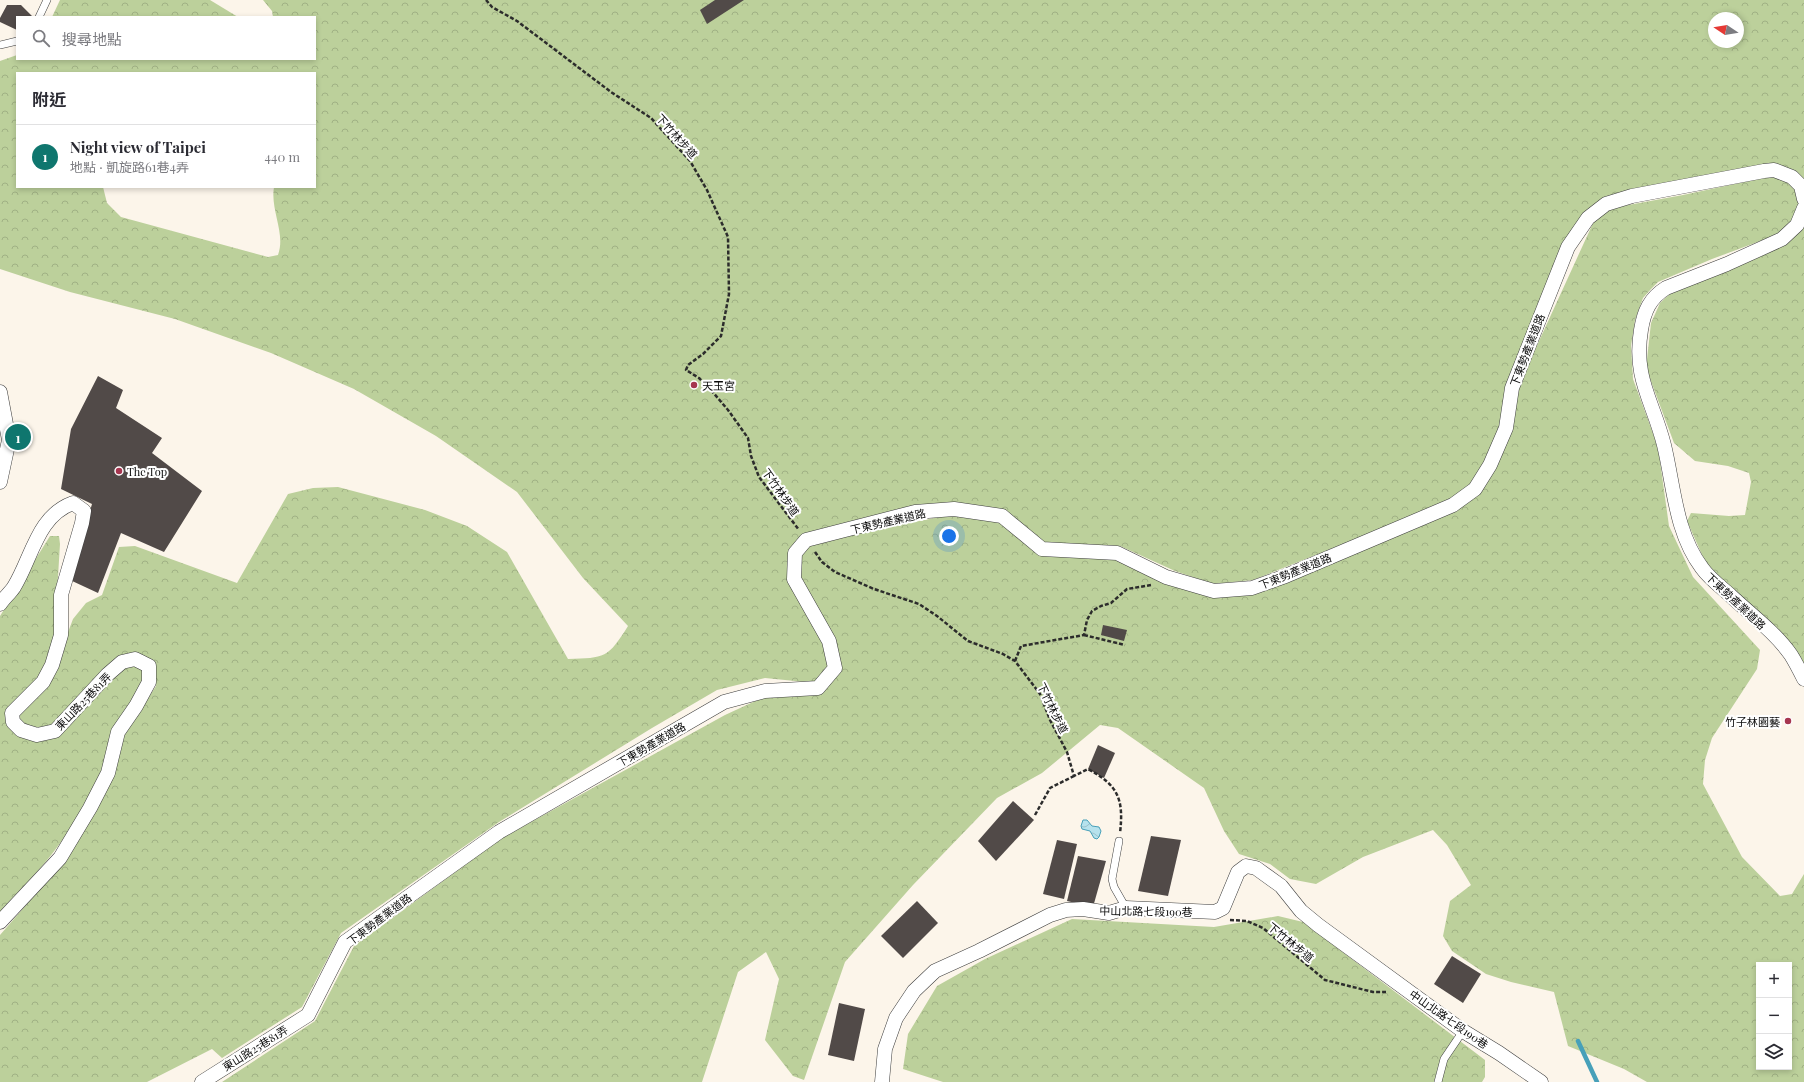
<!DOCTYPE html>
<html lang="zh-TW">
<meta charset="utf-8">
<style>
body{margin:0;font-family:"Playfair Display","Noto Sans TC",serif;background:#f2f2f3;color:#2b2b33}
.controls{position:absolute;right:12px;bottom:12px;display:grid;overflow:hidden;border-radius:0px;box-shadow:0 2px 6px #0003}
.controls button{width:36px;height:36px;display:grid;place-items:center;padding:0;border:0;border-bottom:1px solid #e1e1e2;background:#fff;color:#2b2b33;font:20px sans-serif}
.compass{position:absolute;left:1708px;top:12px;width:36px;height:36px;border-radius:50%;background:#fff;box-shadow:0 2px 6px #0003;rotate:282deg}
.you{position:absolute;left:949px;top:536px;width:14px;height:14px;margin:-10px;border:3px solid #fff;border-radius:50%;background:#1a73e8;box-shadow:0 0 0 6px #1a73e833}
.badge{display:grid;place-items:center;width:26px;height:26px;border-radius:50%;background:#0f766e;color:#fff;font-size:13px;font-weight:700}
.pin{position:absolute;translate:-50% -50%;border:2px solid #fff;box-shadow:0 1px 4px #0006}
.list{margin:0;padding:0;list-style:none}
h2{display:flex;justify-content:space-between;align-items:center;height:52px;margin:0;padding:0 16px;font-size:17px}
h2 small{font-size:13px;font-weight:400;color:#7c7c81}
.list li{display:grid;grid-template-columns:26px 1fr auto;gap:12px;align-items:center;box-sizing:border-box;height:64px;padding:0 16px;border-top:1px solid #e1e1e2}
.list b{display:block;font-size:15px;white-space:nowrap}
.list p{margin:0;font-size:13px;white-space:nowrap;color:#7c7c81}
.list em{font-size:13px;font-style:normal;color:#7c7c81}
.icon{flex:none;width:22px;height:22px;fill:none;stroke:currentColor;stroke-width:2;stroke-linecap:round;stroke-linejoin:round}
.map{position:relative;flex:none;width:1804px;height:1082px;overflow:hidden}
.search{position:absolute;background:#fff;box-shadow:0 2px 6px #0003;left:16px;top:16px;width:300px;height:44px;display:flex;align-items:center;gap:10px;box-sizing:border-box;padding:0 14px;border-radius:0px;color:#7c7c81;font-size:15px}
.panel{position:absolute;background:#fff;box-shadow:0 2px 6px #0003;left:16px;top:72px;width:300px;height:116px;border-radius:0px}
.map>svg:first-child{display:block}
</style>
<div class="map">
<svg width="1804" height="1082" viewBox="0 0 1804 1082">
<defs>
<pattern id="forest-crowns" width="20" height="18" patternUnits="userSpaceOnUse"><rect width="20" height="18" fill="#bcd09b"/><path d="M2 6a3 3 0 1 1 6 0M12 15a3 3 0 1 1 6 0" fill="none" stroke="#a0b184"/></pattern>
<pattern id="water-waves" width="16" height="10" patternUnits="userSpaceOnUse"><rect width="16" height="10" fill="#b6e2ed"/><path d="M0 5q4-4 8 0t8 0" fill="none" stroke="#9bc1ca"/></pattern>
</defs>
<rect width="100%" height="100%" fill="#fcf5ea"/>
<g fill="url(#forest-crowns)" fill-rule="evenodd">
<polygon points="60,0 210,0 238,17 52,17"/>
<path d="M 263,0 L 1804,0 L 1804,184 L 1788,168 L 1682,188 L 1606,196 L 1583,215 L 1503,426 L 1486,462 L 1472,484 L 1448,502 L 1253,580 L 1213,584 L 1175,571 L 1120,546 L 1045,543 L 1005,512 L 914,507 L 791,553 L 824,642 L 830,665 L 815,683 L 765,678 L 717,690 L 652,728 L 499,822 L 341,933 L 302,1007 L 222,1058 L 212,1049 L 147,1082 L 0,1082 L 0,935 L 66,859 L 124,735 L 156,686 L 156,664 L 138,654 L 52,727 L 38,730 L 18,721 L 18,714 L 48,685 L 73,619 L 86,603 L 102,595 L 119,547 L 135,546 L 237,583 L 288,494 L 313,488 L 338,487 L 425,510 L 467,526 L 507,552 L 568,659 C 605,658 608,658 628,626 L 583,578 L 517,492 L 436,436 L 354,389 L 271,353 L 175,319 L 70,292 L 0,269 L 0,61 L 17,55 L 17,59 L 315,59 L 315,17 L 273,17 L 272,11 ZM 1714,18 L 1738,18 L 1738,42 L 1714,42 ZM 17,73 L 315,73 L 315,187 L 274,187 C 270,210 286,233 278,255 L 268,257 L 121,217 L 107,203 L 103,187 L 17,187 Z"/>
<path d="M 1777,175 L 1797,188 L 1799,202 L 1795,220 L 1779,234 L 1712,259 L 1658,282 L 1651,289 L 1643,298 L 1635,320 L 1631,346 L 1633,379 L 1658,447 L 1669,526 L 1693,577 L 1760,650 L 1757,669 L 1712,738 L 1705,760 L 1703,784 L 1742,857 L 1780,896 L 1792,894 L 1804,874 L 1804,1082 L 1647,1082 L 1624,1069 L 1568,1046 L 1554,992 L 1511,982 L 1486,974 L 1452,951 L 1443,936 L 1450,901 L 1471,885 L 1447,845 L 1433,830 L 1363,857 L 1316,884 L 1290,879 L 1270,864 L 1239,854 L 1224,831 L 1204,788 L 1118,728 L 1100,725 L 1042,773 L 997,798 L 913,885 L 845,962 L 804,1080 L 793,1076 L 765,1040 L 779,979 L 766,952 L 738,972 L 702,1082 L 222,1082 L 315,1021 L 354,946 L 502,838 L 725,715 L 766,696 L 821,692 L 840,669 L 799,579 L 800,554 L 812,542 L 955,514 L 999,522 L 1042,555 L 1117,559 L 1213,597 L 1478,494 L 1517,389 L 1594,221 L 1612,208 L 1683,195 ZM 1759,965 L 1789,965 L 1789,1067 L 1759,1067 Z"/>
<polygon points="1804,221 1804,667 1707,566 1687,521 1691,513 1729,516 1745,515 1751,482 1749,473 1728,466 1695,461 1674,443 1646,368 1651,323 1660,303 1673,291"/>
<path d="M 50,536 L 59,536 L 60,544 L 57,593 L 59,635 L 40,680 L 10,709 L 36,739 L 122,667 L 134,664 L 144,671 L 144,683 C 118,740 94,800 55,850 C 39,872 18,891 0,912 L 0,616 Z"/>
<polygon points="1278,916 1303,922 1485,1060 1485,1077 1482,1082 943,1082 903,1069 908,1034 937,986 985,959 1072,919 1214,927"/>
</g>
<polygon fill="url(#water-waves)" stroke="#47a0b9" points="1083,820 1087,820 1092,826 1099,827 1101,831 1099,837 1097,839 1094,838 1090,831 1082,829 1081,826"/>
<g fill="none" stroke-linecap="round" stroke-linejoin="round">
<polyline stroke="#47a0b9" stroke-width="4.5" points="1578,1041 1597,1082"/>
</g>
<g fill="#514a48">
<polygon points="715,0 744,0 707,24 700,10"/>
<polygon points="7,5 21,5 32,16 31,17 17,17 17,30 0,22 0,18"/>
<polygon points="98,376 123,390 116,408 162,438 152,453 202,491 164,552 121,533 98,593 70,580 92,504 61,489 71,429"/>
<polygon points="1103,625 1127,630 1124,641 1101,635"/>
<polygon points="1098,745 1115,753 1104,778 1088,769"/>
<polygon points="1013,801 1034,820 996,861 978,841"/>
<polygon points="1151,836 1181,840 1168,896 1138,891"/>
<polygon points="1057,840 1077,844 1064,899 1043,894"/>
<polygon points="1078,856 1106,861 1093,907 1067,901"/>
<polygon points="917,901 938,923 903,958 881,936"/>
<polygon points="1452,956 1481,974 1463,1003 1434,984"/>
<polygon points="839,1003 865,1009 854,1061 828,1055"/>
</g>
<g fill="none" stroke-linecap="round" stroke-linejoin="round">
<defs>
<g id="lane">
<polyline points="39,17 47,0"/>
<polyline points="0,45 17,41"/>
<polyline points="1119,841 1112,879 1114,887 1126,908"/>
<polyline points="1438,1082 1444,1059 1463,1031"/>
</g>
<g id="street">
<path d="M 1804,208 L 1797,225 L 1782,239 L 1727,264 L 1666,288 C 1650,298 1644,311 1641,330 C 1633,378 1653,401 1664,445 C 1674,486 1675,532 1702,568 C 1709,578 1721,587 1730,595 C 1750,614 1775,632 1791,655 C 1796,663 1800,671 1804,679"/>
<polyline points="0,392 9,440 0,482"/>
<path d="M 0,604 C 4,598 10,593 14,587 C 32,558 37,516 73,503 L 84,511 L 82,523 L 61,595 L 61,635 L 52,665 L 43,682 L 12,713 L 13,722 L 21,730 L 37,735 L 55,731 L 107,675 L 122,662 L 135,659 L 149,666 L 149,682 L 136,706 L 118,732 L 108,773 L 90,808 L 60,858 L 0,922"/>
<polyline points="202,1082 308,1015 345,942 499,832 724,702 765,691 818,688 835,668 829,641 794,579 795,553 806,540 915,512 954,509 1002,516 1042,549 1117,553 1166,577 1214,591 1252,588 1283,577 1453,505 1475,489 1490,465 1506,428 1512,388 1568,247 1588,218 1606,204 1632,196 1764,171 1774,170 1792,177 1801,186 1804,199"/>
<polyline points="882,1082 885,1049 896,1018 914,991 935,971 979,951 1050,915 1066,910 1083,909 1109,913 1126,908 1215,912 1223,908 1238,872 1246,866 1256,868 1281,886 1301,911 1318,925 1463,1031 1499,1053 1541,1082"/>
</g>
</defs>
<use href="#lane" stroke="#3d3d3d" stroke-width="8"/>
<use href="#street" stroke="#3d3d3d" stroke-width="15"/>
<g stroke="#2c2c2c" stroke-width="2.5" stroke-dasharray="4 2" stroke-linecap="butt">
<polyline points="486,0 492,7 517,21 611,92 651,118 690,161 707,190 728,237 729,294 721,336 703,354 688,365 686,370 699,378 711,390 728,410 748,438 751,456 759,477 799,530"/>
<path d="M 815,552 L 822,562 L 835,572 L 874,589 L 919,604 L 937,616 L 968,641 L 1003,654 L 1015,661 L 1040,694 L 1050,720 L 1067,752 L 1074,776 L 1088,769 C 1118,785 1124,799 1120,833"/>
<polyline points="1084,635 1125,645"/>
<polyline points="1015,661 1021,646 1084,635 1087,620 1092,611 1101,606 1111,603 1127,589 1151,585"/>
<polyline points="1035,815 1050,788 1074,776"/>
<polyline points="1230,920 1247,921 1263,928 1325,980 1373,992 1386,992"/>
</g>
<use href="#lane" stroke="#fff" stroke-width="7"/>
<use href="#street" stroke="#fff" stroke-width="14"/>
</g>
<g fill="#a63650" stroke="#fff" stroke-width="1.5">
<circle cx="694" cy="385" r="4"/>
<circle cx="119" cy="471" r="4"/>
<circle cx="1788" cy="721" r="4"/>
</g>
<g text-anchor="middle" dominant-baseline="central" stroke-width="4" stroke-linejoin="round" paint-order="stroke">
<g font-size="11" fill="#0a0a0a" stroke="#fff">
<text transform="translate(677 136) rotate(48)">下竹林步道</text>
<text transform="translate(1527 350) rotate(-69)">下東勢產業道路</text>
<text transform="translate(781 492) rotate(55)">下竹林步道</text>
<text transform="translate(888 521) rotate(-13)">下東勢產業道路</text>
<text transform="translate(1295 571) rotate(-22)">下東勢產業道路</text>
<text transform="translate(1736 601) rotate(43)">下東勢產業道路</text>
<text transform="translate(83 701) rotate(-46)">東山路25巷81弄</text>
<text transform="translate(1053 708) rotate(64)">下竹林步道</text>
<text transform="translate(651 744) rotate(-30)">下東勢產業道路</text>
<text transform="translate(1146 911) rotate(1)">中山北路七段190巷</text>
<text transform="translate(379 919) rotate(-37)">下東勢產業道路</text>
<text transform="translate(1291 942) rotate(39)">下竹林步道</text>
<text transform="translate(1449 1019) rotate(35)">中山北路七段190巷</text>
<text transform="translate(255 1048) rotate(-32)">東山路25巷81弄</text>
</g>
<g font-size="11" fill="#0a0a0a" stroke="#fff" text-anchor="start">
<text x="702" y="385">天玉宮</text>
<text x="127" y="471">The Top</text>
<text x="1780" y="721" text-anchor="end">竹子林園藝</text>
</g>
</g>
</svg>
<div class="controls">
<button>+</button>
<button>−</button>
<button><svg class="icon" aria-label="layers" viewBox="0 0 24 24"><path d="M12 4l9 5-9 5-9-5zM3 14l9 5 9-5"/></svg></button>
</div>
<svg class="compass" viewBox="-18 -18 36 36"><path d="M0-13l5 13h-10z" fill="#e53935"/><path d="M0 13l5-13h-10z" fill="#7c7c81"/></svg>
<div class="you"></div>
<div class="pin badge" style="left:18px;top:437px">1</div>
<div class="search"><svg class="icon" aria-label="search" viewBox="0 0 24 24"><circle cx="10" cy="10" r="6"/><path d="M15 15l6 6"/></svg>搜尋地點</div>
<section class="panel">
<h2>附近<small></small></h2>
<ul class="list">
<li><span class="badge">1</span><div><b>Night view of Taipei</b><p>地點 · 凱旋路61巷4弄</p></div><em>440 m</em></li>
</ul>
</section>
</div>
